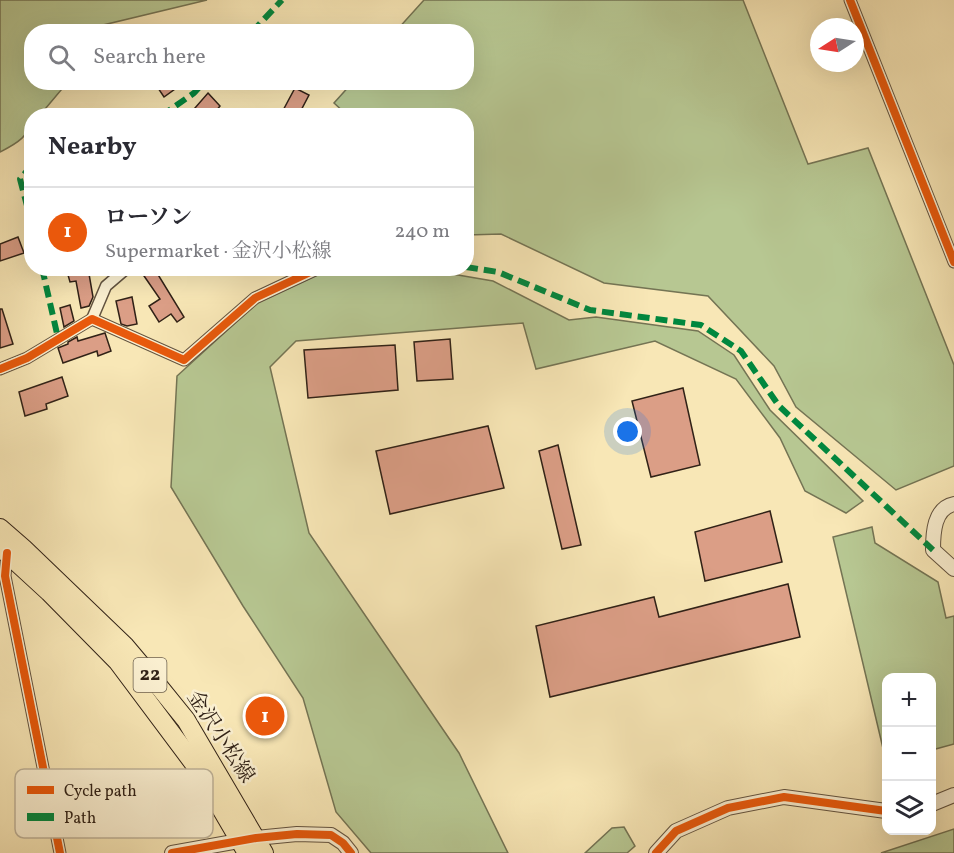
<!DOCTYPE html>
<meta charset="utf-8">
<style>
body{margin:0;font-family:Vollkorn,"Noto Serif JP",serif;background:#f2f2f3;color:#2b2b33}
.controls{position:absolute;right:18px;bottom:18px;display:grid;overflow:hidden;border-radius:12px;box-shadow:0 6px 24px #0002}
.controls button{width:54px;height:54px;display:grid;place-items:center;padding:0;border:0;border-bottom:2px solid #e1e1e2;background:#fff;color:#2b2b33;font:30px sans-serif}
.compass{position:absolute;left:810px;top:18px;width:54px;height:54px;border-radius:50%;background:#fff;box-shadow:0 6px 24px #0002;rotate:258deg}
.you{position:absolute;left:628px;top:432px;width:21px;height:21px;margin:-15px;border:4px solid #fff;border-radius:50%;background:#1a73e8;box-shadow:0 0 0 9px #1a73e833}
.badge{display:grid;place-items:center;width:39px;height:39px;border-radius:50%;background:#ea580c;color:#fff;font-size:20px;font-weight:700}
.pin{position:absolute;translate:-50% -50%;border:3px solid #fff;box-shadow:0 2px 6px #0006}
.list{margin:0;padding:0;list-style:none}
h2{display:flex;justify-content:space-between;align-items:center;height:78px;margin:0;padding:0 24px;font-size:26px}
h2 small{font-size:20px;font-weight:400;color:#7c7c81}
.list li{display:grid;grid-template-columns:39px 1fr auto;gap:18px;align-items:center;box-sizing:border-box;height:90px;padding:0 24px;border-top:2px solid #e1e1e2}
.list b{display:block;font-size:22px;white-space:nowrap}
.list p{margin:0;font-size:20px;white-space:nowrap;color:#7c7c81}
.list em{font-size:20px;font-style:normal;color:#7c7c81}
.icon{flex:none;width:33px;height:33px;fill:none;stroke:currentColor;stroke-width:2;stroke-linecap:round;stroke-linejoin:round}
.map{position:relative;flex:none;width:954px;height:853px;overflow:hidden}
.search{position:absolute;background:#fff;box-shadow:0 6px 24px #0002;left:24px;top:24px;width:450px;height:66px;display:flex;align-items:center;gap:15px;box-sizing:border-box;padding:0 21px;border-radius:24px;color:#7c7c81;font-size:22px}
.panel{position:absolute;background:#fff;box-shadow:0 6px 24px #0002;left:24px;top:108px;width:450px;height:168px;border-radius:24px}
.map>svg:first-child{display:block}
</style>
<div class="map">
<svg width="954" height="853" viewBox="0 0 954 853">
<rect width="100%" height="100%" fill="#f8e7b6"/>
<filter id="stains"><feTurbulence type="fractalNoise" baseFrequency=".00333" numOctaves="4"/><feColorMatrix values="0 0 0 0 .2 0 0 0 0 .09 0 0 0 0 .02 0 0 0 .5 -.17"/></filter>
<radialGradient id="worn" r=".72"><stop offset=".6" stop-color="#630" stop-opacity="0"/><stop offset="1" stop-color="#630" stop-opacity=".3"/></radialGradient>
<g fill="#b7c792" stroke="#747454" stroke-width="1.5">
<path d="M 0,0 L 207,0 L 99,26 L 96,31 L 32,32 L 32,82 L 67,83 L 40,115 L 32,116 C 32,135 16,144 0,152 Z"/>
<polygon points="424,0 743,0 808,164 868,148 954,365 954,466 896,490 796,407 774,366 708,296 604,283 501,234 467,235 466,116 347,115 334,103 352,83 466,82 466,32 396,31"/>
<polygon points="417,268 493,281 569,320 596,317 698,331 734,355 770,410 863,501 846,513 805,491 780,438 736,379 655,341 536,369 523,323 296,341 270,367 309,533 459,753 508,853 371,853 336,812 303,698 243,606 171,487 177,376 257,303 317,275 350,269"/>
<polygon points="872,527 875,543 938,582 946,618 954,616 954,744 932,750 932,678 886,678 886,761 833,537"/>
<polygon points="624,827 635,846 627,853 585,853 612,828"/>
<polygon points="954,829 954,853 881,853"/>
</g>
<g fill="#db9e86" stroke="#312217" stroke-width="1.5">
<polygon points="154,82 171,82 175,89 164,97"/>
<polygon points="295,88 309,95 298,116 280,116"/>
<polygon points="208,93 220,106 212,116 188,116"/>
<polygon points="18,237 24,253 0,261 0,244"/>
<polygon points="66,268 88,268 93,297 89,306 81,308 76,281 70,282"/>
<polygon points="147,268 154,268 184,317 177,322 171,314 159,322 149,306 160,299 142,273"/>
<polygon points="132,297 137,324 127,326 121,324 116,301"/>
<polygon points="70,305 74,321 64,327 60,308"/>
<polygon points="0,309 2,309 13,344 0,348"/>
<polygon points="105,333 111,351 98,356 97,351 63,363 58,348 68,344 68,342 77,337 78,341"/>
<polygon points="450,339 453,379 417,381 414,342"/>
<polygon points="395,345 398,390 308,398 304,350"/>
<polygon points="62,377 68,396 46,404 47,409 25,416 19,392"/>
<polygon points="683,388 700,465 651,477 632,401"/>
<polygon points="488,426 504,488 390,514 376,451"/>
<polygon points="558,445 581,545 562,549 539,451"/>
<polygon points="770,511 782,562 705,581 695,532"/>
<polygon points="788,584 800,637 550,697 536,626 654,597 659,617"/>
</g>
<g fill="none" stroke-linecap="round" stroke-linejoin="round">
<defs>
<g id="minor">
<polyline points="850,0 954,262"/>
<polyline points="92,319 106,286 127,268"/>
<polyline points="0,369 27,358 92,319 184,360 255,298 319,268"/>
<polyline points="7,553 5,576 60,853"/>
</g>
<g id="tertiary">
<path d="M 954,504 C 934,508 933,533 933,550 L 954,569"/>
<polyline points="932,804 954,795"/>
<polyline points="172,853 256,838 297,834 331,835 343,843 351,853"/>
<polyline points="656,853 676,831 728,808 784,797 886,811"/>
</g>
<g id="primary">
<polyline points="0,528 23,548 125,646 152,678 186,720 264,853"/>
<polyline points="0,547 49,592 118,662 198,769 247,853"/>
</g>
</defs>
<use href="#minor" stroke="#63533f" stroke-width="13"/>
<use href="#tertiary" stroke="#63533f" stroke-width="16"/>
<use href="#primary" stroke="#312217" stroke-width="20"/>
<use href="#minor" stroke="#faefd0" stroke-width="10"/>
<use href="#tertiary" stroke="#faefd0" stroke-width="14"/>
<use href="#primary" stroke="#f8e7b6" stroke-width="18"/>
<g stroke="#00873e" stroke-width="6" stroke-dasharray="12 6" stroke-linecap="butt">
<polyline points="252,32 282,0"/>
<polyline points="161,116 194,93 204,82"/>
<polyline points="32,165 20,179 32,225"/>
<polyline points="466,267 498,272 590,310 701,325 741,351 779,406 933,550"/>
<polyline points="42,268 58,338"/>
</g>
<defs>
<g id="cycleway">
<polyline points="850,0 954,262"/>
<polyline points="0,369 27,358 92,319 184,360 255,298 319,268"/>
<polyline points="7,553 5,576 60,853"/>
<polyline points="172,853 256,838 297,834 331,835 343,843 351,853"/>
<polyline points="656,853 676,831 728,808 784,797 886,811"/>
</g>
</defs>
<use href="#cycleway" stroke="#faefd0" stroke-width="11"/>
<use href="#cycleway" stroke="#e8590c" stroke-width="8"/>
</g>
<g text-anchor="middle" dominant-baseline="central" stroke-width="5" stroke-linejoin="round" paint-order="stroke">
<rect fill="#faefd0" stroke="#6d604e" stroke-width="1.5" x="133.5" y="658" width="33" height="34" rx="4.5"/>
<g font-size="20" font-weight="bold" fill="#312217">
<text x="150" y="675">22</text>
</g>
<g font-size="21" fill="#312217" stroke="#faefd0">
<text transform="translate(220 737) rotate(57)">金沢小松線</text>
</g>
</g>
<rect x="15" y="769" width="198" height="69" rx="9" fill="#faefd0" stroke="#beb298" stroke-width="1.5"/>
<rect x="27" y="786" width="27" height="8" fill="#e8590c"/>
<rect x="27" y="813" width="27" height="8" fill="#00873e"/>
<g font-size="16" fill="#312217">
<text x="64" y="796">Cycle path</text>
<text x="64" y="823">Path</text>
</g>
<rect width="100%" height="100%" filter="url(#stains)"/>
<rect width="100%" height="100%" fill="url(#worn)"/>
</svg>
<div class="controls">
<button>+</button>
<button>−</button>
<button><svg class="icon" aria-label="layers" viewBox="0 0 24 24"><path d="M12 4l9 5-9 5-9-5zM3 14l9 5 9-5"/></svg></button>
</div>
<svg class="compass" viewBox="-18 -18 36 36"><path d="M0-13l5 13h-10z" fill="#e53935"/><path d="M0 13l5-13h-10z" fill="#7c7c81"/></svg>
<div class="you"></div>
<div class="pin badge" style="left:265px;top:716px">1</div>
<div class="search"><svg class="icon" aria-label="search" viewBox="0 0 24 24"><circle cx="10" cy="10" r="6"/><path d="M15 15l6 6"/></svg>Search here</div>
<section class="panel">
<h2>Nearby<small></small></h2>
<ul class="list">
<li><span class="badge">1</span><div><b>ローソン</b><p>Supermarket · 金沢小松線</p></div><em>240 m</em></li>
</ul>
</section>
</div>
